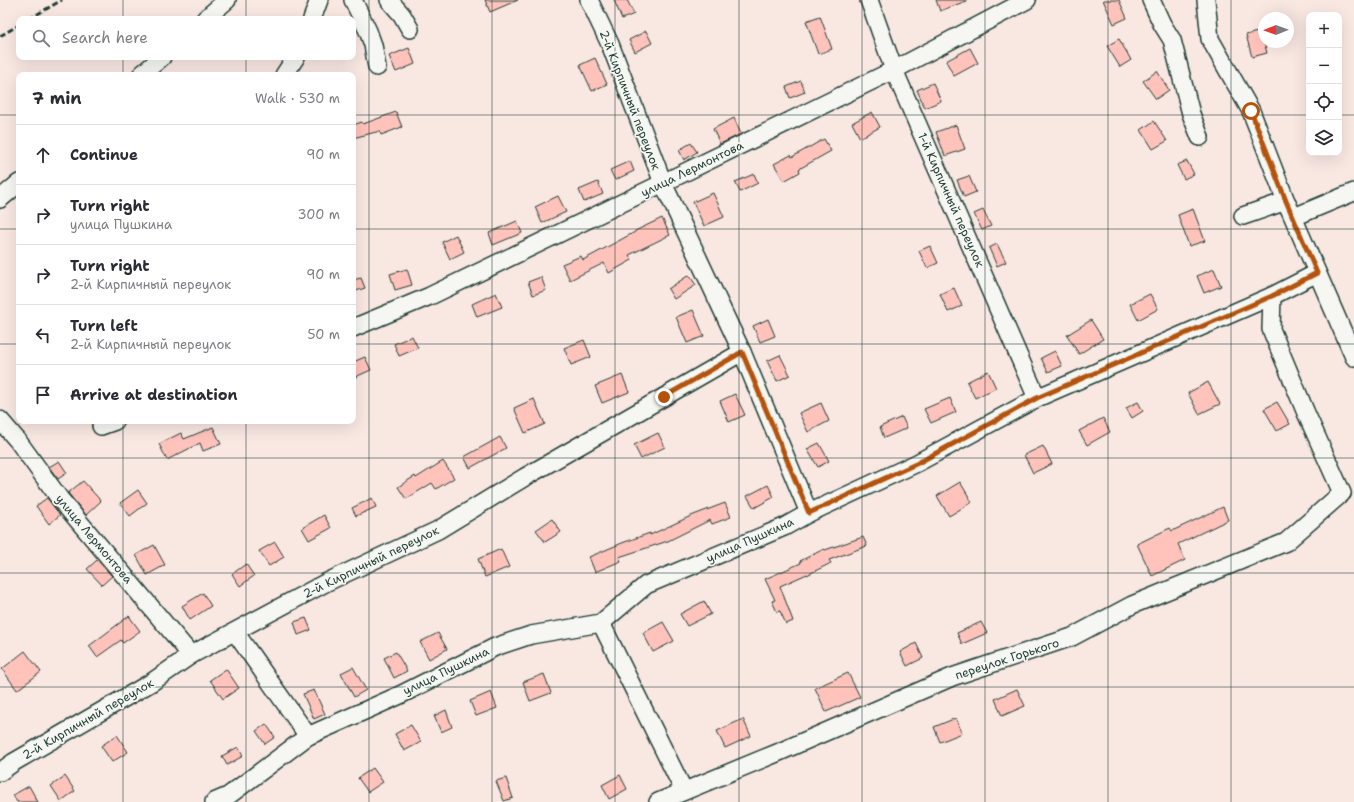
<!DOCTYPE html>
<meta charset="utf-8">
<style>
body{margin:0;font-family:"Shantell Sans",sans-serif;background:#f2f2f3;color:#2b2b33}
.controls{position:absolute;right:12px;top:12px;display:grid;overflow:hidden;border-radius:8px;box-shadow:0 4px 16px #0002}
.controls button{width:36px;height:36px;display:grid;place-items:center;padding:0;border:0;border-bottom:1px solid #e1e1e2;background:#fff;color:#2b2b33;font:20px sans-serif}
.compass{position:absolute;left:1258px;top:12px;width:36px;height:36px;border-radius:50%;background:#fff;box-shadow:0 4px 16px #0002;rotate:269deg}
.stop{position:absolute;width:12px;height:12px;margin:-9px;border:3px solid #b45309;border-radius:50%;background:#fff}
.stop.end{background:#b45309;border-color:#fff;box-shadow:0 1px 4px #0008}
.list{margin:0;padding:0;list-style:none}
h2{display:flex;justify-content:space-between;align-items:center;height:52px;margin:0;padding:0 16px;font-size:17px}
h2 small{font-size:13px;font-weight:400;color:#7c7c81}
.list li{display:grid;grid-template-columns:26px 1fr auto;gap:12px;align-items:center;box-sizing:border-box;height:60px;padding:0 16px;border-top:1px solid #e1e1e2}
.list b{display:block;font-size:15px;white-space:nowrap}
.list p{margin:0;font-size:13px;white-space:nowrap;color:#7c7c81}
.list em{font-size:13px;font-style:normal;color:#7c7c81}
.icon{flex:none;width:22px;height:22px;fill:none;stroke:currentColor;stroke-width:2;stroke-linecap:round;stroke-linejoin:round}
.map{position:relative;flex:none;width:1354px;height:802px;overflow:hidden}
.search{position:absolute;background:#fff;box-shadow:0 4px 16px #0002;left:16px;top:16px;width:340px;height:44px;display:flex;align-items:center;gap:10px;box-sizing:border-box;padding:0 14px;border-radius:8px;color:#7c7c81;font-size:15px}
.panel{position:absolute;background:#fff;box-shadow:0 4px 16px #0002;left:16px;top:72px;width:340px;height:352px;border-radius:8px}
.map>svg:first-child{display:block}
</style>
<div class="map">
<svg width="1354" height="802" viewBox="0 0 1354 802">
<rect width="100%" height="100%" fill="#f9e7e2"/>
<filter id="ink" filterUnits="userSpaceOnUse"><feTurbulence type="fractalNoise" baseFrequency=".025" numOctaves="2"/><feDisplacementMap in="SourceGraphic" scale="8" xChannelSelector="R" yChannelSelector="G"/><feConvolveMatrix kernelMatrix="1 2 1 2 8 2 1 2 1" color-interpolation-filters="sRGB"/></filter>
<g filter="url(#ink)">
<g fill="#ffc3bb" stroke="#1f3d34">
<polygon points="485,0 518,0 490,12"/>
<polygon points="614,0 627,0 634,14 622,19"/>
<polygon points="936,0 966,0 966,1 940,11"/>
<polygon points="1103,0 1119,0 1127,18 1114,24"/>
<polygon points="820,16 832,49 818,54 806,21"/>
<polygon points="646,31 652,43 635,52 629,40"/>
<polygon points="1261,31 1267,53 1252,57 1246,35"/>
<polygon points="1119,39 1131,60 1120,67 1107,46"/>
<polygon points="409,48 415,64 396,72 389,56"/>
<polygon points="970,48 978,63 954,76 946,61"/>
<polygon points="595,58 607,84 592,91 580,65"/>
<polygon points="1157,71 1169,90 1156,99 1143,81"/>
<polygon points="801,81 805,92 790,98 786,87"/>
<polygon points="933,83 941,101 925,108 917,90"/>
<polygon points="396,112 402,127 381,135 380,131 353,138 353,125 362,122 363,124"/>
<polygon points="872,112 880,127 860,138 852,123"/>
<polygon points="734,118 741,134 720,144 713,129"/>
<polygon points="1154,121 1167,141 1153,149 1141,130"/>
<polygon points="956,125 965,149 945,156 936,132"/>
<polygon points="824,139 831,151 799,169 800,172 784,181 774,164 791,155 792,157"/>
<polygon points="691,143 697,152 684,160 679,150"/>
<polygon points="630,161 634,171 615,180 610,170"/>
<polygon points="1187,161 1194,174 1184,179 1177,165"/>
<polygon points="754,174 758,183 740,192 735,182"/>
<polygon points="969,176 976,192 964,197 957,180"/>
<polygon points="598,182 603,194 584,202 579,190"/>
<polygon points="713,193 724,217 704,226 693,202"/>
<polygon points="558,196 566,212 542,223 535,207"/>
<polygon points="1193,209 1205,241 1189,246 1178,215"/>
<polygon points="983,210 991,226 982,230 974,214"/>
<polygon points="662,218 670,235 629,255 632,260 609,273 604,263 570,280 562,264 581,256 583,260 635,232 635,231"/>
<polygon points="517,221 522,233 493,245 489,233"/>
<polygon points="456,235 464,252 450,259 442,242"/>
<polygon points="997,244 1006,262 997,266 989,248"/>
<polygon points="930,246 938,263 927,268 919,251"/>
<polygon points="407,269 412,285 395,290 390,274"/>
<polygon points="1214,269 1221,286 1204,293 1197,276"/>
<polygon points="689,275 696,285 674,299 668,289"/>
<polygon points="541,277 546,290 533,295 528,282"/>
<polygon points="361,278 365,288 353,292 353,280"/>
<polygon points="954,288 962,306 948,312 940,294"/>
<polygon points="496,293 502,307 477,317 472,304"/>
<polygon points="1150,294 1158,309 1138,320 1130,304"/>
<polygon points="693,310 704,336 687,343 676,317"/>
<polygon points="768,319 775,336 760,342 753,326"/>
<polygon points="1091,320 1103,339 1079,354 1067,335"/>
<polygon points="412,336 418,348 399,356 394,344"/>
<polygon points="584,340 591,357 571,365 564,348"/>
<polygon points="1055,351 1062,366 1048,372 1041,358"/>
<polygon points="780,355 790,375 777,381 767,361"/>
<polygon points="365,357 371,370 353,378 353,362"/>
<polygon points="988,371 996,388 975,398 967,382"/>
<polygon points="622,375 629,392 602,403 595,386"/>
<polygon points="1208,382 1220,404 1199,414 1188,393"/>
<polygon points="735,394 745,415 729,422 720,401"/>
<polygon points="950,398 956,412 931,423 924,409"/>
<polygon points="534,399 545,424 525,433 514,408"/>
<polygon points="1138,402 1143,411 1132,418 1126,408"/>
<polygon points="1277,402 1290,424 1277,431 1264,409"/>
<polygon points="821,403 829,421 808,432 799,413"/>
<polygon points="902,417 907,428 884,438 880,427"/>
<polygon points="1103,418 1110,432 1087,445 1079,431"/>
<polygon points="213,427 221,444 203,451 200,443 167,460 159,444 181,433 184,439"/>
<polygon points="658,433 665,447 641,459 634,445"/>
<polygon points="500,437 506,448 470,468 464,457"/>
<polygon points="819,443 829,461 818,467 807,449"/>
<polygon points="1043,446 1052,464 1033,473 1024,455"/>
<polygon points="59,461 67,473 58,479 49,467"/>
<polygon points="443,461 454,478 436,489 432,483 406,499 398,487 415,476 416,478"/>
<polygon points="83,481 101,501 86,515 68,493"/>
<polygon points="960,482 972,502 949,516 937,496"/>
<polygon points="768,485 774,497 754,508 747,496"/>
<polygon points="138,490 147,503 130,516 120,503"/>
<polygon points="47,498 60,515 49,524 36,506"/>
<polygon points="372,498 376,507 356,516 352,508"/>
<polygon points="725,503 731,517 712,524 710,520 668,541 619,557 621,561 595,572 589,557 622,543 650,533 650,535 691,516"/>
<polygon points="1223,507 1228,520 1178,544 1185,560 1152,576 1137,544 1170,528 1172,531"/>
<polygon points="324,515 331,528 309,540 302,528"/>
<polygon points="552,519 561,532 545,542 536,530"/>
<polygon points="863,537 867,546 829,560 831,563 807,575 807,574 780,586 793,621 786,624 780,611 777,612 772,601 775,600 765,579 801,563 800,561 824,549 825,550"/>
<polygon points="275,542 284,557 269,566 259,551"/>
<polygon points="154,545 165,565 147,575 136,555"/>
<polygon points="501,549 509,567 485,577 478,559"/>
<polygon points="97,560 112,576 102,585 87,569"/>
<polygon points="246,564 254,576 240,586 232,574"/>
<polygon points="203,593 211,606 190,620 182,606"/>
<polygon points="704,601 711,614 687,626 680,614"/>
<polygon points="129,616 140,631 123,643 121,640 97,657 89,646"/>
<polygon points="306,618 311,630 298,635 294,622"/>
<polygon points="663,622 674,641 653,652 643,633"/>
<polygon points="981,622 987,633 962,644 957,633"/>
<polygon points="438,633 447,649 429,659 420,642"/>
<polygon points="916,643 923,658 907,666 900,652"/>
<polygon points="25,651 41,672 17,690 2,669"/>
<polygon points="396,652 407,671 394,678 384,658"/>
<polygon points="353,667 366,690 354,697 341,673"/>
<polygon points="226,669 239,688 223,699 210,680"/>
<polygon points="848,673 860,697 826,712 815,688"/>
<polygon points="544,674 551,693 530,701 523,682"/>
<polygon points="1017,689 1025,706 1002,716 995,699"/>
<polygon points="314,690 325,714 314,719 303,694"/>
<polygon points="491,692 497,708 476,716 470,701"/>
<polygon points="446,710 452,727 441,732 434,716"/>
<polygon points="956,718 962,733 940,742 934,727"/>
<polygon points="743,719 751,736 725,748 717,731"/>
<polygon points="266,724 275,737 265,744 256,731"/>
<polygon points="411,725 421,742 404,751 395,734"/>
<polygon points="117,735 128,752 112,762 101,746"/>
<polygon points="238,747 243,756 227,765 222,756"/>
<polygon points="373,768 383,782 368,792 358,778"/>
<polygon points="620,775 627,789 609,799 602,785"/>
<polygon points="65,776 75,791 61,801 51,786"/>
<polygon points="506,778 513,798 504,801 496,781"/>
<polygon points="29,786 38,802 17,802 13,795"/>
</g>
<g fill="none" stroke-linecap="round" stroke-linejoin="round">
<defs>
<g id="minor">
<polyline points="353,0 368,31 373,45 377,67"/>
<polyline points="389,0 402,15 410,29"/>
<polyline points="589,0 610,44 663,183 742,352 809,513"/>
<polyline points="869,0 894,70 1037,398"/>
<polyline points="1151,0 1162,24 1172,40 1191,114 1200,137"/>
<polyline points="1206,0 1210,39 1251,111 1286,201 1354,357"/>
<polyline points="205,19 227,0"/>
<polyline points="312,19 319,0"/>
<polyline points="141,75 162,57"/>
<polyline points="284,75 296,57"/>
<polyline points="0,199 19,183"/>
<polyline points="1243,216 1286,201"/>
<polyline points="1294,217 1354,192"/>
<polyline points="353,328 430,296 663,183 894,70 1027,0"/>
<polyline points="0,420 18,441 60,499 191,655"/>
<polyline points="101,426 115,421"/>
<polyline points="601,623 684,791"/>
<polyline points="235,632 308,736"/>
<polyline points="0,772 14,762 152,682 191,655 327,582 438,530 525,477 742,352"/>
<polyline points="214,802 228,796 308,736 400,695 495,647 531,635 601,623 646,585 784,527 809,513 917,463 1037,398 1272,296 1317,273"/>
<polyline points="658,802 777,753 952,677 1072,637 1132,605 1286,542 1342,493 1306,413 1271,329 1272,296"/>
</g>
</defs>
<use href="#minor" stroke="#1f3d34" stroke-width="20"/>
<use href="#minor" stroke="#f6f6f2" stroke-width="17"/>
<g stroke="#1f3d34" stroke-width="3" stroke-dasharray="6 3" stroke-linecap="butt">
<polyline points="29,19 62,0"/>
<polyline points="0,36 19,25"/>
</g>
</g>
</g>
<g fill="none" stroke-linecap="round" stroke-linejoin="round" filter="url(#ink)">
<polyline stroke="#b45309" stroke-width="5" points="664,397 742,352 809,513 918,463 1037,398 1272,296 1317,273 1286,201 1251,111"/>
</g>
<path fill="none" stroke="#1f3d34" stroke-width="1" stroke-opacity="0.55" d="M 123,0 L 123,19M 246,0 L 246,19M 369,0 L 369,802M 492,0 L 492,802M 615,0 L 615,802M 739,0 L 739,802M 862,0 L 862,802M 985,0 L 985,802M 1108,0 L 1108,802M 1231,0 L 1231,802M 123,57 L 123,75M 246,57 L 246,75M 0,115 L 19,115M 353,115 L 1309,115M 1339,115 L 1354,115M 0,229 L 19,229M 353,229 L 1354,229M 0,344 L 19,344M 353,344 L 1354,344M 123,421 L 123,802M 246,421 L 246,802M 0,458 L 1354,458M 0,573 L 1354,573M 0,687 L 1354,687"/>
<g text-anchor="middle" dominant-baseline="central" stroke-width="3.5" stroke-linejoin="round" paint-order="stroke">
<g font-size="12" fill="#1f3d34" stroke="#f6f6f2">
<text transform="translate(630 100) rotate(69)">2-й Кирпичный переулок</text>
<text transform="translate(692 169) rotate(-26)">улица Лермонтова</text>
<text transform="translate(951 200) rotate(66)">1-й Кирпичный переулок</text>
<text transform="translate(94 539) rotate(50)">улица Лермонтова</text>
<text transform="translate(750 540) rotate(-24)">улица Пушкина</text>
<text transform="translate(371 562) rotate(-26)">2-й Кирпичный переулок</text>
<text transform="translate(1007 659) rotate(-18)">переулок Горького</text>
<text transform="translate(446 671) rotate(-26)">улица Пушкина</text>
<text transform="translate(88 719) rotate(-30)">2-й Кирпичный переулок</text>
</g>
</g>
</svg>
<div class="controls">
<button>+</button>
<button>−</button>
<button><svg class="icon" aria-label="locate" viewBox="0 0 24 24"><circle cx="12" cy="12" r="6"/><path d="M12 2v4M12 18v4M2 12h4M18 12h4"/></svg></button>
<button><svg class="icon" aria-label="layers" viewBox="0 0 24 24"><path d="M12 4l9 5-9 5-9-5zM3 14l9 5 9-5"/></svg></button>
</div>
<svg class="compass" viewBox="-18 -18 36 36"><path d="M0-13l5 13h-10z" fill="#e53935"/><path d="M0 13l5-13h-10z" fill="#7c7c81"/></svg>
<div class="stop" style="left:1251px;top:111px"></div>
<div class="stop end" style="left:664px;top:397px"></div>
<div class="search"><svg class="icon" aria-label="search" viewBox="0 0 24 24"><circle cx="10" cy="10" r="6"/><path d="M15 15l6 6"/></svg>Search here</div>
<section class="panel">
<h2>7 min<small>Walk · 530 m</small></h2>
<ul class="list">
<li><svg class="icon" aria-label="ahead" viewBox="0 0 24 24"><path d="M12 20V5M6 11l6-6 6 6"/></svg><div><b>Continue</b></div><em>90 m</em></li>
<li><svg class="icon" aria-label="right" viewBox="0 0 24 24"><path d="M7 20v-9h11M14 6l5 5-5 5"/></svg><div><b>Turn right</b><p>улица Пушкина</p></div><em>300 m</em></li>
<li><svg class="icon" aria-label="right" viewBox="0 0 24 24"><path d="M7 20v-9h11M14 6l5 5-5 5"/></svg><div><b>Turn right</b><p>2-й Кирпичный переулок</p></div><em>90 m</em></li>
<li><svg class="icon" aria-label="left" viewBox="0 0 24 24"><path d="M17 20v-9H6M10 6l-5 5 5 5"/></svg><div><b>Turn left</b><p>2-й Кирпичный переулок</p></div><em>50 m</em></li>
<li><svg class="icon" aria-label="arrive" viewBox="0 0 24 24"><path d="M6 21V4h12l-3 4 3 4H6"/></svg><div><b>Arrive at destination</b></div></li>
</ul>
</section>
</div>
